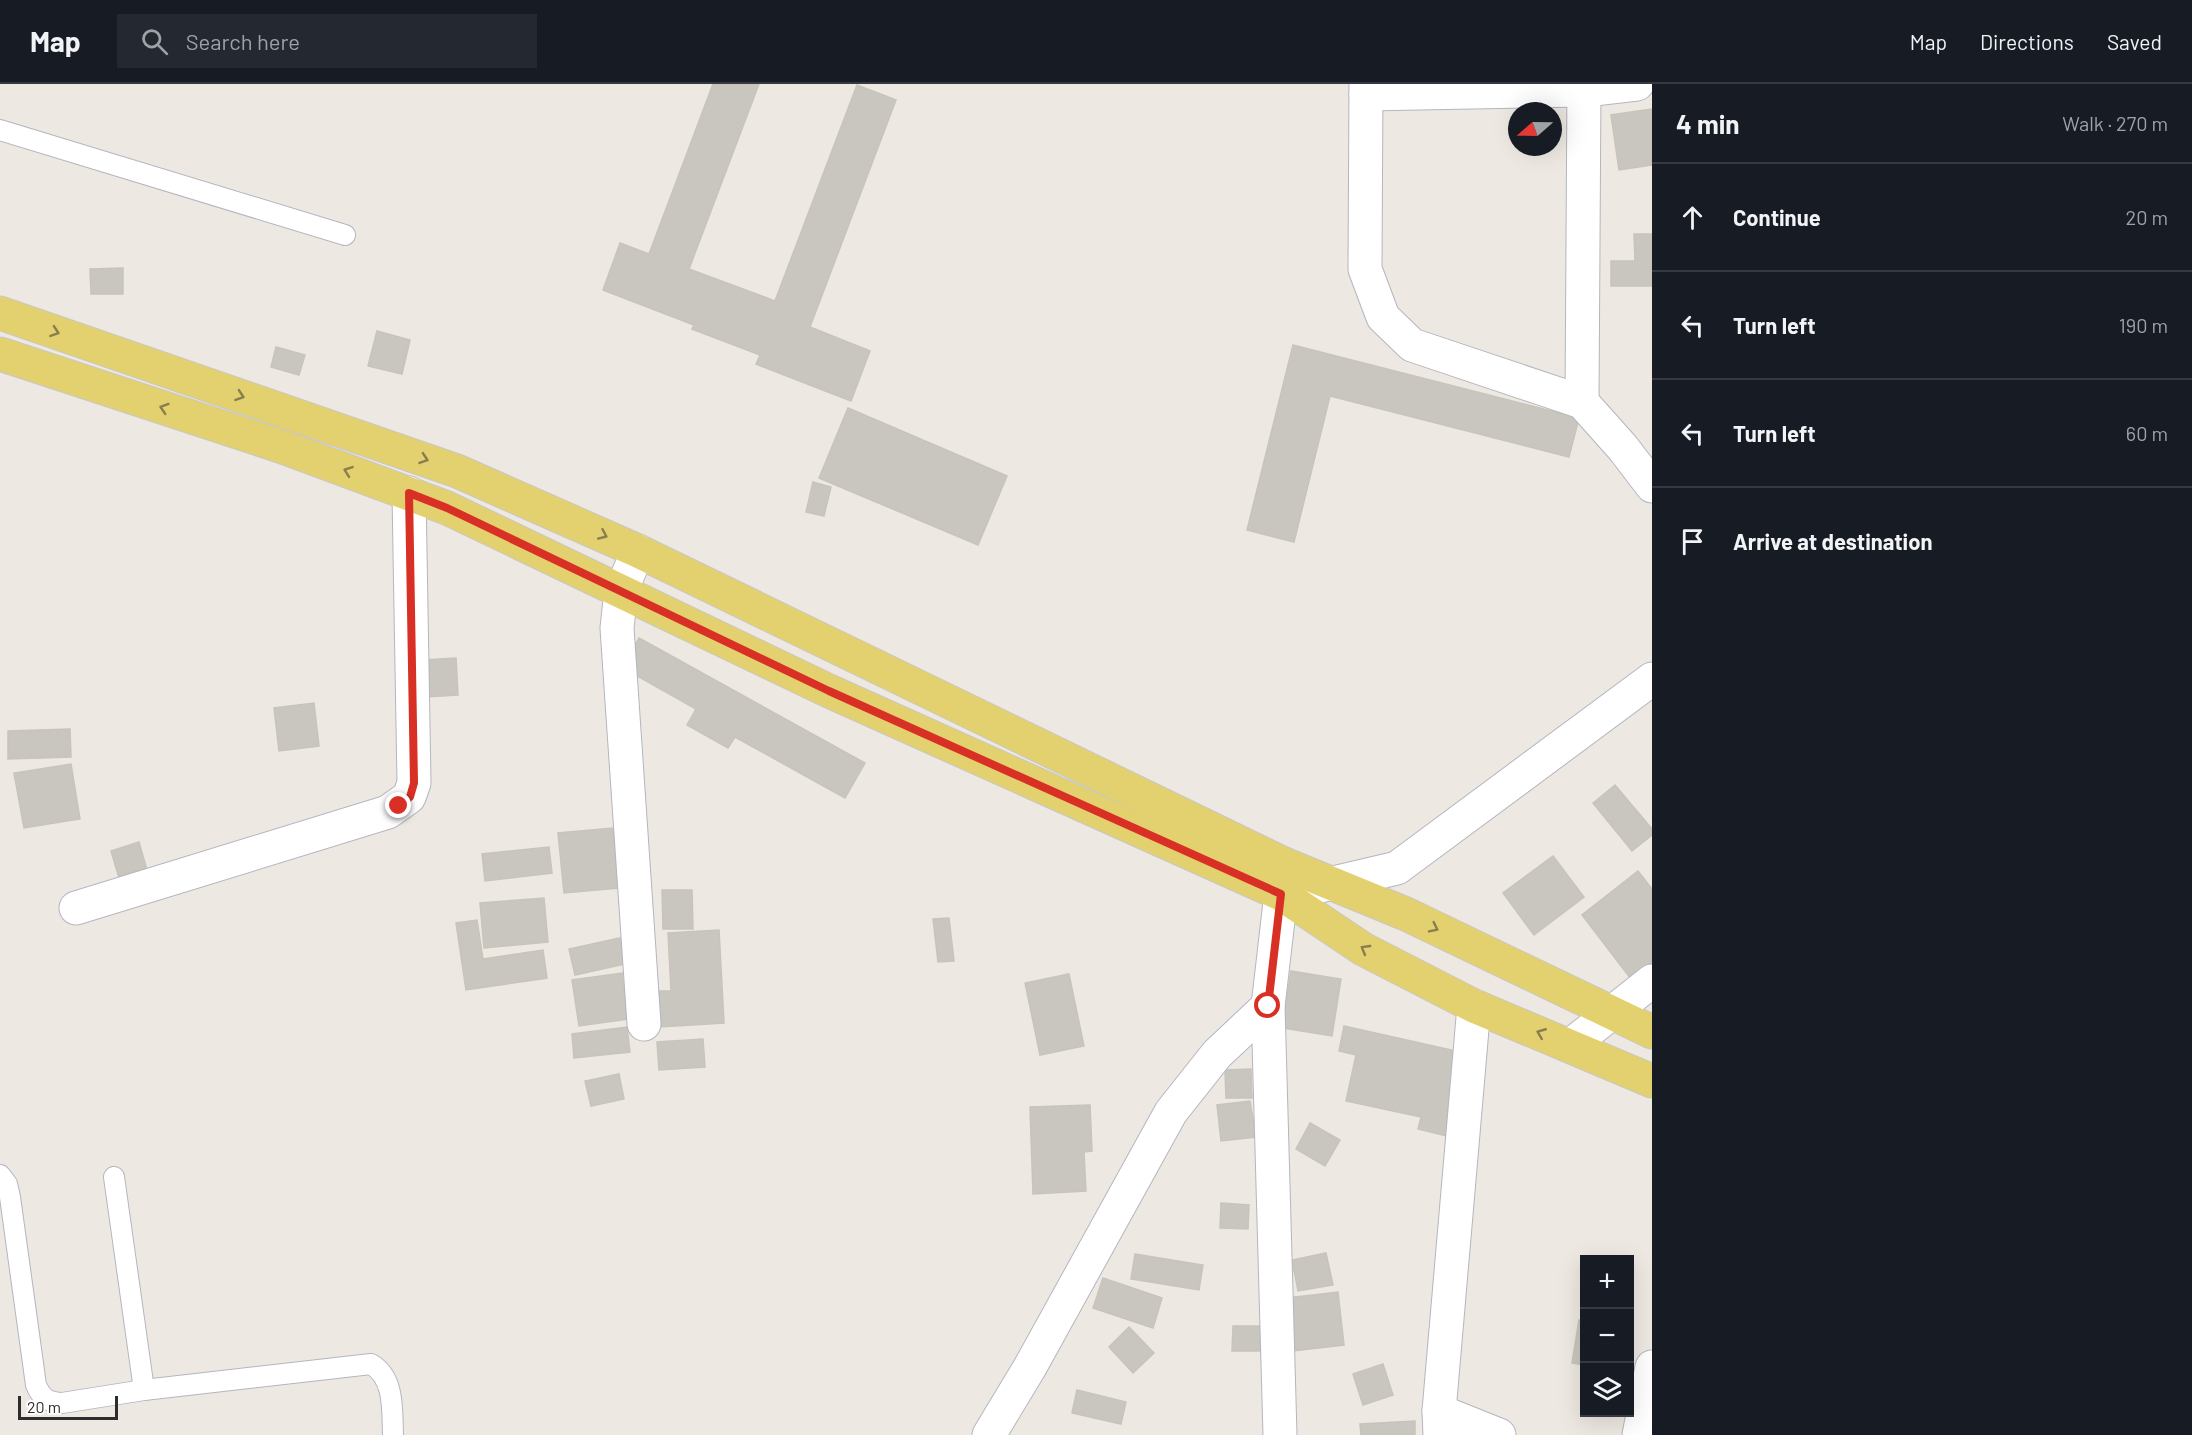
<!DOCTYPE html>
<meta charset="utf-8">
<style>
body{margin:0;font-family:Barlow,sans-serif;background:#242831;color:#f1f3f6}
.controls{position:absolute;right:18px;bottom:18px;display:grid;overflow:hidden;border-radius:0px;box-shadow:0 6px 24px #0002}
.controls button{width:54px;height:54px;display:grid;place-items:center;padding:0;border:0;border-bottom:2px solid #363941;background:#171b24;color:#f1f3f6;font:30px sans-serif}
.compass{position:absolute;left:1508px;top:18px;width:54px;height:54px;border-radius:50%;background:#171b24;box-shadow:0 6px 24px #0002;rotate:250deg}
.scale{position:absolute;left:18px;bottom:15px;width:100px;box-sizing:border-box;padding-left:6px;border:3px solid #2d2d2d;border-top:0;font-size:16px;line-height:21px;white-space:nowrap;color:#2d2d2d;-webkit-text-stroke:4px #fff;paint-order:stroke}
.stop{position:absolute;width:18px;height:18px;margin:-14px;border:4px solid #d93025;border-radius:50%;background:#fff}
.stop.end{background:#d93025;border-color:#fff;box-shadow:0 2px 6px #0008}
.list{margin:0;padding:0;list-style:none}
h2{display:flex;justify-content:space-between;align-items:center;height:78px;margin:0;padding:0 24px;font-size:26px}
h2 small{font-size:20px;font-weight:400;color:#9ea1a6}
.list li{display:grid;grid-template-columns:39px 1fr auto;gap:18px;align-items:center;box-sizing:border-box;height:108px;padding:0 24px;border-top:2px solid #363941}
.list b{display:block;font-size:22px;white-space:nowrap}
.list em{font-size:20px;font-style:normal;color:#9ea1a6}
.icon{flex:none;width:33px;height:33px;fill:none;stroke:currentColor;stroke-width:2;stroke-linecap:round;stroke-linejoin:round}
.map{position:relative;flex:none;width:1652px;height:1351px;overflow:hidden}
header{display:flex;align-items:center;gap:36px;box-sizing:border-box;height:84px;padding:0 30px;background:#171b24;border-bottom:2px solid #363941}
header strong{font-size:28px}
nav{display:flex;gap:33px;margin-inline-start:auto;font-size:21px}
.search{width:420px;height:54px;background:#242831;display:flex;align-items:center;gap:15px;box-sizing:border-box;padding:0 21px;border-radius:0px;color:#9ea1a6;font-size:22px}
main{display:flex}
aside{flex:1;background:#171b24}
.map>svg:first-child{display:block}
</style>
<header>
<strong>Map</strong>
<div class="search"><svg class="icon" aria-label="search" viewBox="0 0 24 24"><circle cx="10" cy="10" r="6"/><path d="M15 15l6 6"/></svg>Search here</div>
<nav><a>Map</a><a>Directions</a><a>Saved</a></nav>
</header>
<main>
<div class="map">
<svg width="1652" height="1351" viewBox="0 0 1652 1351">
<rect width="100%" height="100%" fill="#ede8e1"/>
<g fill="#c9c6bf" stroke="#c8c4ba" stroke-width="1.5">
<polygon points="713,0 759,0 689,185 775,217 857,1 896,16 810,243 870,267 851,317 756,280 760,271 692,245 694,241 603,206 620,159 649,170"/>
<polygon points="1652,25 1652,81 1619,86 1611,31"/>
<polygon points="1634,150 1652,150 1652,202 1611,202 1611,177 1635,177"/>
<polygon points="123,184 123,210 91,210 90,185"/>
<polygon points="377,247 410,256 402,290 368,282"/>
<polygon points="1293,261 1579,334 1569,373 1330,312 1294,458 1247,446"/>
<polygon points="276,263 305,271 299,291 271,283"/>
<polygon points="848,324 1007,392 978,461 819,394"/>
<polygon points="813,398 831,403 824,432 806,428"/>
<polygon points="639,554 865,679 845,714 735,653 728,664 687,641 696,625 623,584"/>
<polygon points="456,574 458,611 426,613 423,576"/>
<polygon points="314,619 319,662 279,667 274,624"/>
<polygon points="70,645 71,673 8,675 8,647"/>
<polygon points="71,680 80,735 24,744 14,689"/>
<polygon points="1615,701 1652,745 1652,751 1632,767 1593,719"/>
<polygon points="613,744 619,804 564,809 558,749"/>
<polygon points="139,758 147,786 119,794 111,767"/>
<polygon points="549,763 552,789 485,797 482,770"/>
<polygon points="1553,772 1584,813 1534,851 1503,809"/>
<polygon points="1638,787 1652,805 1652,885 1634,899 1582,831"/>
<polygon points="662,806 692,806 693,845 663,845"/>
<polygon points="544,814 548,858 484,864 480,819"/>
<polygon points="949,834 954,877 938,878 933,835"/>
<polygon points="477,836 483,875 543,866 547,894 466,906 456,839"/>
<polygon points="719,846 724,939 659,943 657,907 671,907 668,849"/>
<polygon points="620,854 625,880 575,891 569,865"/>
<polygon points="1291,887 1341,895 1332,952 1282,944"/>
<polygon points="622,889 628,935 579,942 572,896"/>
<polygon points="1069,890 1084,962 1040,971 1025,899"/>
<polygon points="1344,942 1465,969 1447,1052 1418,1045 1421,1033 1346,1017 1356,971 1339,967"/>
<polygon points="627,943 630,968 574,974 572,950"/>
<polygon points="703,955 705,983 659,986 657,958"/>
<polygon points="1251,985 1252,1014 1226,1014 1225,986"/>
<polygon points="619,990 624,1015 591,1022 585,997"/>
<polygon points="1250,1017 1256,1053 1221,1057 1217,1021"/>
<polygon points="1090,1021 1092,1067 1084,1068 1086,1107 1033,1110 1030,1023"/>
<polygon points="1310,1039 1340,1056 1325,1082 1296,1065"/>
<polygon points="1221,1119 1249,1121 1248,1145 1220,1144"/>
<polygon points="1326,1169 1333,1201 1298,1207 1292,1176"/>
<polygon points="1135,1170 1203,1181 1199,1206 1131,1195"/>
<polygon points="1103,1194 1162,1214 1153,1244 1093,1224"/>
<polygon points="1338,1208 1344,1261 1293,1267 1287,1214"/>
<polygon points="1579,1236 1584,1237 1584,1281 1572,1279"/>
<polygon points="1233,1242 1261,1242 1261,1267 1232,1267"/>
<polygon points="1129,1243 1154,1269 1133,1289 1109,1263"/>
<polygon points="1383,1280 1393,1311 1363,1321 1353,1290"/>
<polygon points="1077,1306 1126,1318 1121,1340 1072,1329"/>
<polygon points="1415,1337 1415,1351 1361,1351 1360,1340"/>
</g>
<g fill="none" stroke-linecap="round" stroke-linejoin="round">
<defs>
<g id="service">
<polyline points="0,46 345,151"/>
<path d="M 0,1091 L 7,1100 L 10,1113 L 36,1301 C 42,1315 48,1318 62,1319 L 144,1306 L 371,1280 C 395,1294 392,1326 393,1351"/>
<polyline points="114,1093 144,1306"/>
</g>
<g id="minor">
<polyline points="1366,0 1365,185 1383,233 1412,261 1582,318 1623,364 1652,402"/>
<polyline points="1366,10 1585,6 1637,0"/>
<polyline points="1582,318 1584,0"/>
<polyline points="638,467 621,507 617,544 644,940"/>
<polyline points="76,824 388,728 409,713 414,699 409,409"/>
<polyline points="1571,961 1652,897"/>
<polyline points="1439,1327 1499,1351"/>
<polyline points="989,1351 1030,1283 1171,1028 1217,970 1268,922"/>
<polyline points="1280,1351 1268,922 1281,810 1287,785"/>
<polyline points="1440,1351 1439,1327 1474,922"/>
<polyline points="1639,1351 1652,1283"/>
</g>
<polyline id="tertiary" points="1316,803 1397,784 1652,595"/>
<g id="primary">
<polyline points="0,229 457,387 638,467 1288,782"/>
<polyline points="0,270 283,363 447,424 829,607 1281,810 1363,865 1474,922 1652,997"/>
<polyline points="1284,780 1406,830 1652,948"/>
</g>
</defs>
<use href="#service" stroke="#b4b6bf" stroke-width="22"/>
<use href="#minor" stroke="#b4b6bf" stroke-width="35"/>
<use href="#tertiary" stroke="#b4b6bf" stroke-width="35"/>
<use href="#primary" stroke="#c8c8c8" stroke-width="35"/>
<use href="#service" stroke="#fff" stroke-width="20"/>
<use href="#minor" stroke="#fff" stroke-width="33"/>
<use href="#tertiary" stroke="#fff" stroke-width="33"/>
<use href="#primary" stroke="#e3d06f" stroke-width="33"/>
</g>
<defs><path id="oneway-chevron" d="M-2-3.5L2.5 0L-2 3.5" fill="none" stroke-width="1.6" stroke-linecap="round" stroke-linejoin="round" transform="scale(1.5)"/></defs>
<g stroke="#887e4e">
<use href="#oneway-chevron" transform="translate(55 248) rotate(19)"/>
<use href="#oneway-chevron" transform="translate(240 312) rotate(19)"/>
<use href="#oneway-chevron" transform="translate(164 324) rotate(-162)"/>
<use href="#oneway-chevron" transform="translate(424 375) rotate(19)"/>
<use href="#oneway-chevron" transform="translate(348 387) rotate(-160)"/>
<use href="#oneway-chevron" transform="translate(603 451) rotate(24)"/>
<use href="#oneway-chevron" transform="translate(1434 844) rotate(26)"/>
<use href="#oneway-chevron" transform="translate(1365 865) rotate(-150)"/>
<use href="#oneway-chevron" transform="translate(1541 949) rotate(-158)"/>
</g>
<g fill="none" stroke-linecap="round" stroke-linejoin="round">
<polyline stroke="#d93025" stroke-width="8" points="399,722 410,713 414,699 409,409 447,424 829,607 1281,810 1268,922"/>
</g>
</svg>
<div class="controls">
<button>+</button>
<button>−</button>
<button><svg class="icon" aria-label="layers" viewBox="0 0 24 24"><path d="M12 4l9 5-9 5-9-5zM3 14l9 5 9-5"/></svg></button>
</div>
<svg class="compass" viewBox="-18 -18 36 36"><path d="M0-13l5 13h-10z" fill="#e53935"/><path d="M0 13l5-13h-10z" fill="#9ea1a6"/></svg>
<div class="scale">20 m</div>
<div class="stop" style="left:1268px;top:922px"></div>
<div class="stop end" style="left:399px;top:722px"></div>
</div>
<aside>
<h2>4 min<small>Walk · 270 m</small></h2>
<ul class="list">
<li><svg class="icon" aria-label="ahead" viewBox="0 0 24 24"><path d="M12 20V5M6 11l6-6 6 6"/></svg><div><b>Continue</b></div><em>20 m</em></li>
<li><svg class="icon" aria-label="left" viewBox="0 0 24 24"><path d="M17 20v-9H6M10 6l-5 5 5 5"/></svg><div><b>Turn left</b></div><em>190 m</em></li>
<li><svg class="icon" aria-label="left" viewBox="0 0 24 24"><path d="M17 20v-9H6M10 6l-5 5 5 5"/></svg><div><b>Turn left</b></div><em>60 m</em></li>
<li><svg class="icon" aria-label="arrive" viewBox="0 0 24 24"><path d="M6 21V4h12l-3 4 3 4H6"/></svg><div><b>Arrive at destination</b></div></li>
</ul>
</aside>
</main>
